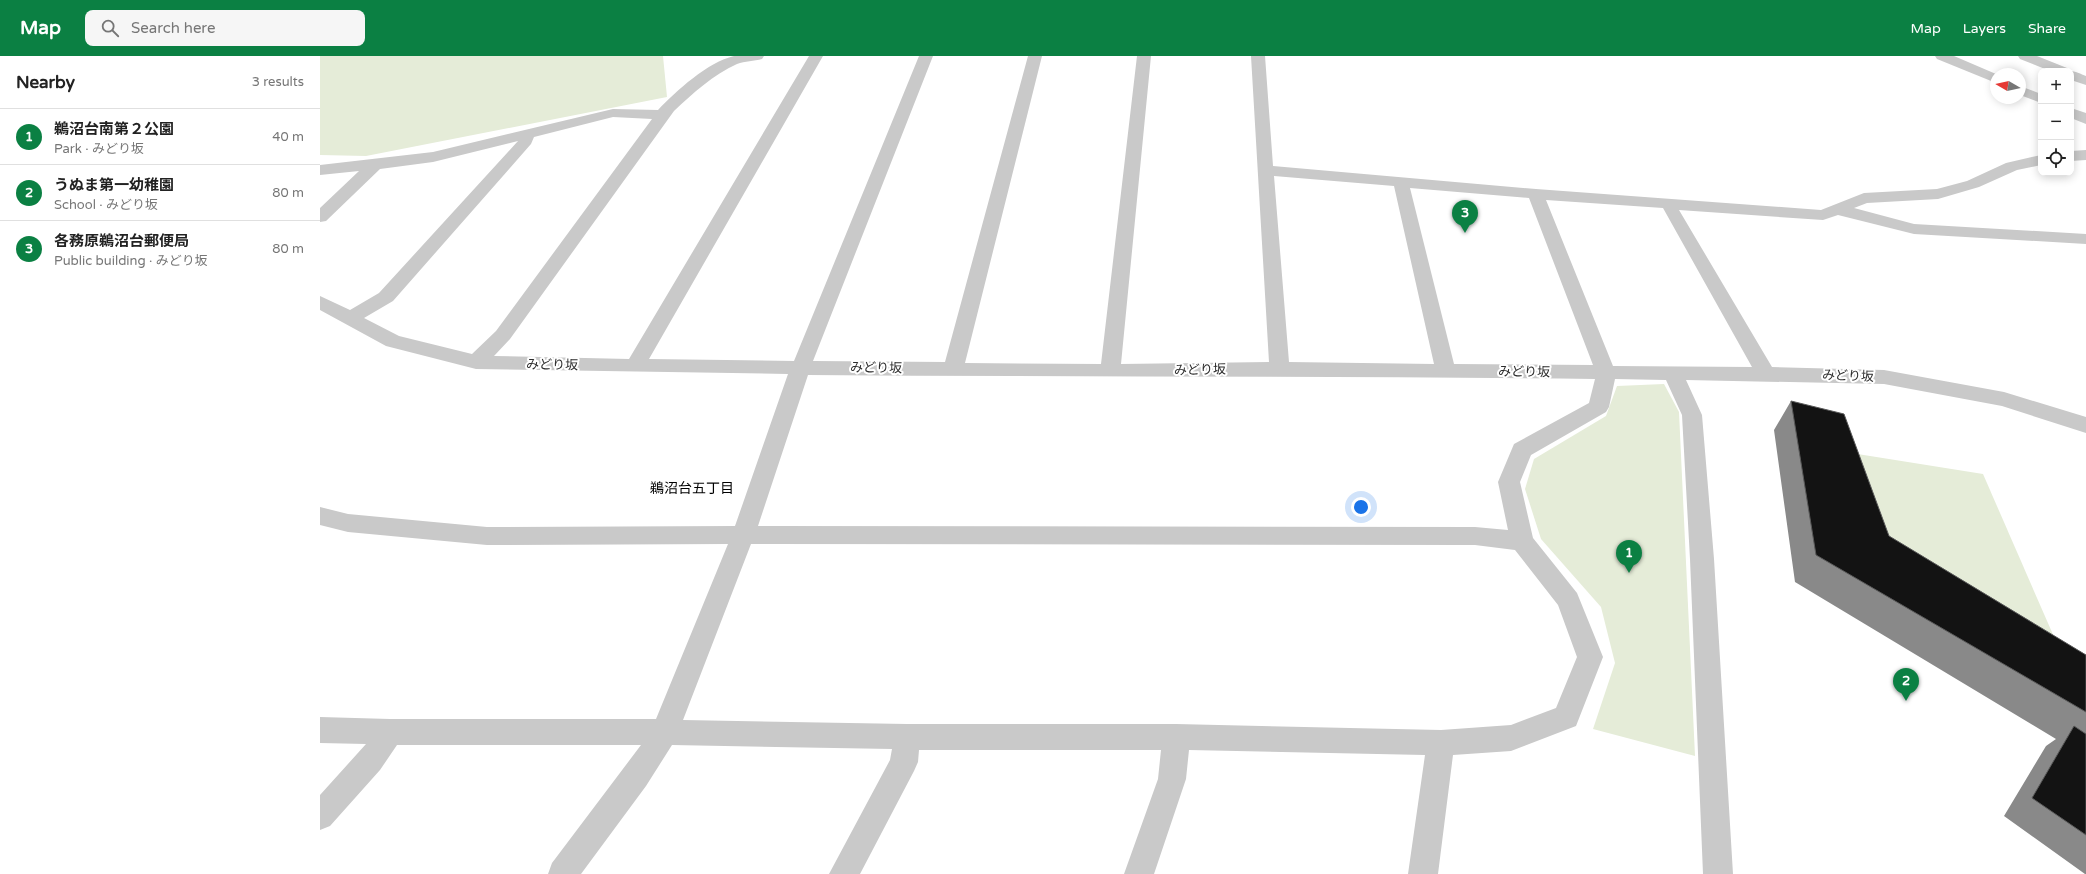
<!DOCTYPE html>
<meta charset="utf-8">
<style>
body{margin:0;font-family:"Varela Round","Noto Sans JP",sans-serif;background:#f6f6f6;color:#222}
.controls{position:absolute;right:12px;top:12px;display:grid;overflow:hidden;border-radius:8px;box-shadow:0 2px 10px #0003}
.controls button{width:36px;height:36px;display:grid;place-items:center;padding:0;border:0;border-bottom:1px solid #e0e0e0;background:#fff;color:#222;font:20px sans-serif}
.compass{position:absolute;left:1670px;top:12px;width:36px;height:36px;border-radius:50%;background:#fff;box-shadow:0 2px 10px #0003;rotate:279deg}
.you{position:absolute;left:1041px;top:451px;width:14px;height:14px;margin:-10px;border:3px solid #fff;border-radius:50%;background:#1a73e8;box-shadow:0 0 0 6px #1a73e833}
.badge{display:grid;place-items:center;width:26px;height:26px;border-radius:50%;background:#0b8043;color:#fff;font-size:13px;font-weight:700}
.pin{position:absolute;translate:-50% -33px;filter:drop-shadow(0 1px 2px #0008)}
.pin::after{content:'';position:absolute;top:21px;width:14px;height:12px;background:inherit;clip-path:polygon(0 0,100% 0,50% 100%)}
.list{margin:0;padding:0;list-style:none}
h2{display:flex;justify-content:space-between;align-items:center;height:52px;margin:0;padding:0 16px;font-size:17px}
h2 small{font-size:13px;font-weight:400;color:#767676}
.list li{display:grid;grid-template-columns:26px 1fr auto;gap:12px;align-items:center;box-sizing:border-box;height:56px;padding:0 16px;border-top:1px solid #e0e0e0}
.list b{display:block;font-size:15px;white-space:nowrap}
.list p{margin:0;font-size:13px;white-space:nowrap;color:#767676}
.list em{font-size:13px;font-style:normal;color:#767676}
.icon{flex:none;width:22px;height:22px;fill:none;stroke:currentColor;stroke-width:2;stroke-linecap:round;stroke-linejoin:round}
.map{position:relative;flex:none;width:1766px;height:818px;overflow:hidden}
header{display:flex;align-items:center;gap:24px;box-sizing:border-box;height:56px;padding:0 20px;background:#0b8043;color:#fff}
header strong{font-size:19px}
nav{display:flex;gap:22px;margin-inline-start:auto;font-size:14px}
.search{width:280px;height:36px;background:#f6f6f6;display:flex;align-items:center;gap:10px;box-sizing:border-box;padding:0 14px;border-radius:8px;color:#767676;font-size:15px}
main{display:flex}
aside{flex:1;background:#fff}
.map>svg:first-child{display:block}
</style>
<header>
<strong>Map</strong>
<div class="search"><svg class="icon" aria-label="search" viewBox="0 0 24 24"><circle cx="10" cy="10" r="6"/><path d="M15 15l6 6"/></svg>Search here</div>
<nav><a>Map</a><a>Layers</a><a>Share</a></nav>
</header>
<main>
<aside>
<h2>Nearby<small>3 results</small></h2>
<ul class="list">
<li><span class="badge">1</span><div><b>鵜沼台南第２公園</b><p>Park · みどり坂</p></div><em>40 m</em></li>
<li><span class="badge">2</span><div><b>うぬま第一幼稚園</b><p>School · みどり坂</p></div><em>80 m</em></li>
<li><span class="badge">3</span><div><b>各務原鵜沼台郵便局</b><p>Public building · みどり坂</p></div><em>80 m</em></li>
</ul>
</aside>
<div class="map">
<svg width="1766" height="818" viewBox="0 0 1766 818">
<rect width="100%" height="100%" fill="#fff"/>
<g fill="#e5ecd8">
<polygon points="0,0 343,0 347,41 46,100 0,99"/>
<polygon points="1344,328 1359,356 1375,700 1273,673 1295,607 1281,551 1221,483 1205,433 1214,403 1286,360 1297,330"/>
<polygon points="1525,396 1663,418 1748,613 1576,515"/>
</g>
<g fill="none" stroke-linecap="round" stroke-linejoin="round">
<g fill="#c9c9c9" fill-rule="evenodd">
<path d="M 414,0 L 444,0 L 442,3 C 434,5 425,5 417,8 C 394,18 372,38 354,55 L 190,283 L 174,300 L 309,303 L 489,0 L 503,0 L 329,303 L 474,305 L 599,0 L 613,0 L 493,305 L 625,306 L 708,0 L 722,0 L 645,307 L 781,308 L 817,0 L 831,0 L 801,308 L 949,306 L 931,0 L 945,0 L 953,110 L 1216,133 L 1501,154 L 1544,137 L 1617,133 L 1647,125 L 1686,107 L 1721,99 L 1721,109 L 1697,114 L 1659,131 L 1618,143 L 1547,147 L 1534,152 L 1594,168 L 1766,178 L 1766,188 L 1594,178 L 1518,159 L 1503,164 L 1359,154 L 1452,311 L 1564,314 L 1684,336 L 1766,361 L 1766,377 L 1682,350 L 1564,328 L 1366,324 L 1382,359 L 1394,503 L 1413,818 L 1383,818 L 1370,503 L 1362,359 L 1346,324 L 1295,323 L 1289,351 L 1286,356 L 1211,399 L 1200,426 L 1213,482 L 1257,537 L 1283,601 L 1256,670 L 1191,695 L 1133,699 L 1118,818 L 1088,818 L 1105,699 L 869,694 L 866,723 L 834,818 L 804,818 L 838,723 L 841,694 L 599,694 L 598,706 L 594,715 L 540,818 L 509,818 L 570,704 L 572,693 L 352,689 L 326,730 L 261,818 L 228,818 L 232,807 L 321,689 L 77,689 L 60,714 L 10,770 L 0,774 L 0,739 L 46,688 L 0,687 L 0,661 L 70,663 L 336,663 L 408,488 L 167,489 L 28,476 L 0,469 L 0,451 L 28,458 L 167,471 L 415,470 L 468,318 L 156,313 L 66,290 L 0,254 L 0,240 L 30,254 L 59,237 L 198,85 L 113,106 L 60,113 L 6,165 L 0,166 L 0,152 L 39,115 L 0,119 L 0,109 L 113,96 L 293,53 L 338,54 C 356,35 388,6 414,0 ZM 293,61 L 332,63 L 176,275 L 152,298 L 79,280 L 44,262 L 73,245 L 211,88 L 214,81 ZM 954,120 L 1074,130 L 1114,308 L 969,306 ZM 1090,132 L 1209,142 L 1273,309 L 1134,308 ZM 1226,144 L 1343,152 L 1432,311 L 1293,310 ZM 488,319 C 751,321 1013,320 1275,323 L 1269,347 L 1194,388 L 1178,426 L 1188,474 L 1155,471 L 438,470 ZM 431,488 L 1155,489 L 1195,494 L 1238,549 L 1257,601 L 1236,652 L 1191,669 L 1121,674 L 856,668 L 587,668 L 363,664 Z"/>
<polygon points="1615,0 1634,0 1676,18 1676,27 1617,3"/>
<polygon points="1698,0 1717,0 1747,12 1749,15 1730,15 1700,3"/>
<path d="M 1750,15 C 1755,15 1761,18 1766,20 L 1766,29 L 1751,24 Z"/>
<polygon points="1700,30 1721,38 1721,47 1700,39"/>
<polygon points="1751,52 1766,57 1766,68 1751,62"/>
<polygon points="1766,94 1766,104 1751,105 1751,95"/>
</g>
</g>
<polygon fill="#898989" points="1471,345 1569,480 1766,599 1766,818 1765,818 1684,760 1726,690 1736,683 1475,526 1454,374"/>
<g fill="#131313" stroke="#5a5a5a">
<polygon points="1471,345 1524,358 1569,480 1766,599 1766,656 1496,499"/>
<polygon points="1754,670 1766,678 1766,779 1712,742"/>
</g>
<g text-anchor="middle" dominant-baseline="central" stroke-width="4" stroke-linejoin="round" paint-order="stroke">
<g font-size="13" fill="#2c2c2c" stroke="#fff">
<text transform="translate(232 309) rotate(1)">みどり坂</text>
<text transform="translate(556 312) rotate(1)">みどり坂</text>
<text transform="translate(880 314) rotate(-1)">みどり坂</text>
<text transform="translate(1204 316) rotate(1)">みどり坂</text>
<text transform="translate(1528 320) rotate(2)">みどり坂</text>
</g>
<g font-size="14" fill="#000" stroke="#fff">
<text x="372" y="432">鵜沼台五丁目</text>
</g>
</g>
</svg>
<div class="controls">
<button>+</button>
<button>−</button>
<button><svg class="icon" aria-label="locate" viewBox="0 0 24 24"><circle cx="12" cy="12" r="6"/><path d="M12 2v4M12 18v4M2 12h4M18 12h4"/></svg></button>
</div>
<svg class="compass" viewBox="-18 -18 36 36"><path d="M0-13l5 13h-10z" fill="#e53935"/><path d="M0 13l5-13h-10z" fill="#767676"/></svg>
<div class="you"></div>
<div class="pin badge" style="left:1309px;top:517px">1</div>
<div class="pin badge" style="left:1586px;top:645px">2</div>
<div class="pin badge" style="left:1145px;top:177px">3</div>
</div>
</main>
